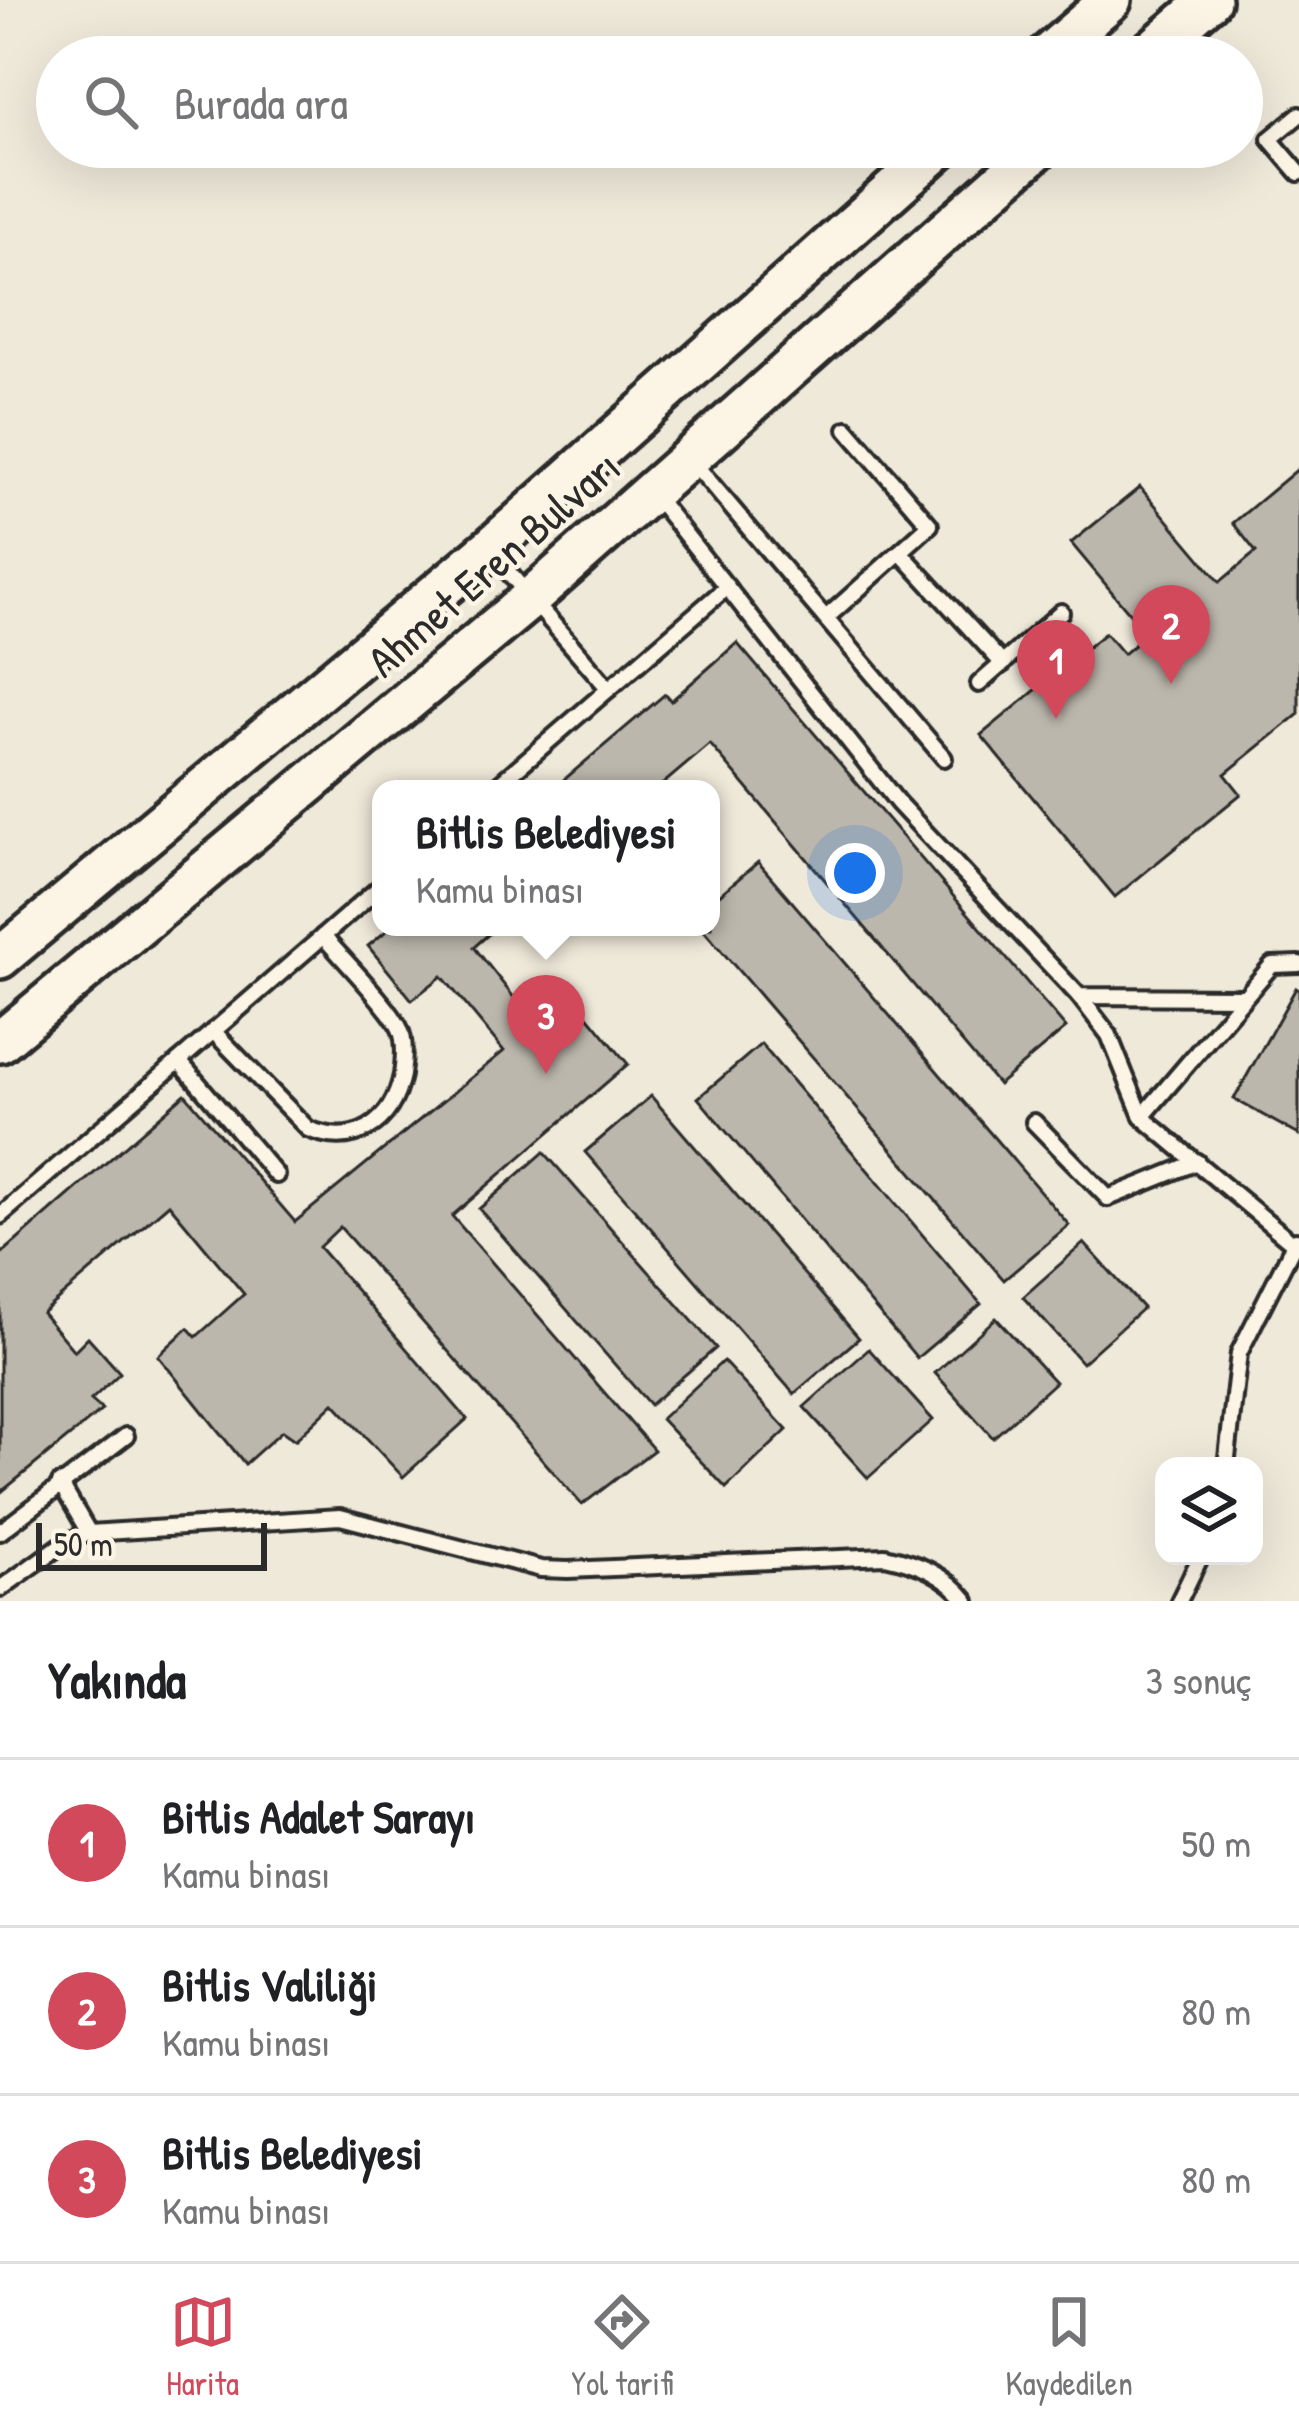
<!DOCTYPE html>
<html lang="tr">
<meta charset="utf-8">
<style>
body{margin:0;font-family:"Patrick Hand",sans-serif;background:#f2f2f2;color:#202124}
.controls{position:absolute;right:36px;bottom:36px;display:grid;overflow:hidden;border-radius:24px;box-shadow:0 12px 48px #0002}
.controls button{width:108px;height:108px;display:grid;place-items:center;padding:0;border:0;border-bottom:3px solid #e0e0e0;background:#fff;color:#202124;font:60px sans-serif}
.scale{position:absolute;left:36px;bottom:30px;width:231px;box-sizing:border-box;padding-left:12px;border:6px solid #2b2b2b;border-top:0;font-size:33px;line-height:42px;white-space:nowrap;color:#2b2b2b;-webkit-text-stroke:9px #fcf5e5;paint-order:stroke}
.you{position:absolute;left:855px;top:873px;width:42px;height:42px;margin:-30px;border:9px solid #fff;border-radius:50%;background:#1a73e8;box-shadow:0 0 0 18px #1a73e833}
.badge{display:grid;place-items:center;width:78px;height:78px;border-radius:50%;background:#d1495b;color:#fff;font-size:39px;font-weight:700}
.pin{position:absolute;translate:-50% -99px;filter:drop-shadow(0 3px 6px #0008)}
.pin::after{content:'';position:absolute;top:63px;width:42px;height:36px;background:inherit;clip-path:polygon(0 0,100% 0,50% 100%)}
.popup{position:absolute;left:372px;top:780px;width:348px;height:156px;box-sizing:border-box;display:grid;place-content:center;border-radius:24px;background:#fff;filter:drop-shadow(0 3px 9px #0005);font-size:39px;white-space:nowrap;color:#757577}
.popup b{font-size:45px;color:#202124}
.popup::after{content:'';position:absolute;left:50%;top:100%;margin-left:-24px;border:24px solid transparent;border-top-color:#fff}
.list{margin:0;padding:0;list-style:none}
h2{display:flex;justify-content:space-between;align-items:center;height:156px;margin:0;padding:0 48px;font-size:51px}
h2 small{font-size:39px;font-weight:400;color:#757577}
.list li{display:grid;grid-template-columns:78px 1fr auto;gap:36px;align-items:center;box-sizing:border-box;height:168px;padding:0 48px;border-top:3px solid #e0e0e0}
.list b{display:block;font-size:45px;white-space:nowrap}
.list p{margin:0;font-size:39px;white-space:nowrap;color:#757577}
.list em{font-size:39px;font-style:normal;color:#757577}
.icon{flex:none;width:66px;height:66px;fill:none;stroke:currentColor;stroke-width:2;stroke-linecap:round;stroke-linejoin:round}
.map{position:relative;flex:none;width:1299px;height:1601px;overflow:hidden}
.search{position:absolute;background:#fff;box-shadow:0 12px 48px #0002;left:36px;right:36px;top:36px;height:132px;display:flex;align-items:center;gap:30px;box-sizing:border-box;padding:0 42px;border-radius:66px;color:#757577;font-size:45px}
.sheet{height:660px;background:#fff}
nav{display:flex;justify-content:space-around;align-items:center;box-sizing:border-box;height:168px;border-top:3px solid #e0e0e0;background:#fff;font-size:33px;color:#757577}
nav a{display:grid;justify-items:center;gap:6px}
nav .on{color:#d1495b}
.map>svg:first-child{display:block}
</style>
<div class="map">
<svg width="1299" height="1601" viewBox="0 0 1299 1601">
<rect width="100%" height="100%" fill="#efe9da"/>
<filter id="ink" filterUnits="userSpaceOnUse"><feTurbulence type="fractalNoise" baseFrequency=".00833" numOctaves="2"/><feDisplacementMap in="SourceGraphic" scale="24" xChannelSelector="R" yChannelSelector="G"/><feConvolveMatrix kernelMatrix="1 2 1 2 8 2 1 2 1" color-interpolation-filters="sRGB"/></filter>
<g filter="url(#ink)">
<g fill="#bcb7ac" stroke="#2b2b2b" stroke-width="3">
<polygon points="1299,468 1299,714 1225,774 1241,794 1115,897 981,735 1105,633 1123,654 1147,634 1071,543 1140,487 1220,582 1256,552 1233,523"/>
<polygon points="737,643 1066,1028 998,1085 710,744 657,789 553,789 665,694 671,701"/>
<polygon points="758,862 1069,1225 1004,1280 701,927 711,927 711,902"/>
<polygon points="391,927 497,927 474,947 534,1023 570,994 628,1064 452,1216 654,1450 582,1505 340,1227 319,1247 467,1419 403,1477 334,1403 295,1440 282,1431 245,1464 158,1356 188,1328 196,1337 244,1294 169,1204 42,1313 74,1351 88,1337 120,1373 91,1400 102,1410 0,1493 0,1255 185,1094 295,1222 504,1051 442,976 412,1000 368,946"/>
<polygon points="1296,988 1299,990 1299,1135 1234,1099"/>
<polygon points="761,1044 981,1304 917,1358 698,1098"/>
<polygon points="651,1096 859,1338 794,1394 585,1152"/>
<polygon points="544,1152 716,1348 650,1405 479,1209"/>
<polygon points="1084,1243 1143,1308 1082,1363 1023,1297"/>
<polygon points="996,1318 1055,1382 993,1438 935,1373"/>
<polygon points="869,1349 933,1420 868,1478 804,1407"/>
<polygon points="723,1361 787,1430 726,1488 661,1419"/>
</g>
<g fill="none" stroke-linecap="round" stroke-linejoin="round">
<defs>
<g id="service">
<polyline points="1299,115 1270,139 1299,173"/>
<polyline points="692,461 944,758"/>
<polyline points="654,495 898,803 1079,996 1244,997"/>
<polyline points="900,552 1003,664"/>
<polyline points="492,553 609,689"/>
<polyline points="826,618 930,525 847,429"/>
<polyline points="979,684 1061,612"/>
<polyline points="493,789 727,587"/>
<polyline points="1079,996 1109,1035 1142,1117 1294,1244"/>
<path d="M 213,1031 L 308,1129 C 355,1148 392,1124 402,1075 C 404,1061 406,1042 400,1029 C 391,1008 340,956 323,936"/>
<polyline points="179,1061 276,1175"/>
<polyline points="1142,1117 1272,965 1299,964"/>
<polyline points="1034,1122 1108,1198 1197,1162"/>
<polyline points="0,1216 381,886"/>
<polyline points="1226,1466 1239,1353 1296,1240"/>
<polyline points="60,1483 89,1533"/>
<polyline points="0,1532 126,1436"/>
<path d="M 0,1589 L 67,1541 L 89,1533 L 340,1517 L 541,1569 L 568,1570 L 885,1556 C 917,1563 946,1574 967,1601"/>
<polyline points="1179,1601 1201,1556"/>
</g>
<g id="secondary">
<polyline points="1045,57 1111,0"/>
<polyline points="1144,57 1210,0"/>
<polyline points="0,958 489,549 941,147"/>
<polyline points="0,1042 531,598 1040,147"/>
</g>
</defs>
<use href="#service" stroke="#2b2b2b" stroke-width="22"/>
<use href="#secondary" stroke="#2b2b2b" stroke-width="48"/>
<use href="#service" stroke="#fcf5e5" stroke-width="14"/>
<use href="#secondary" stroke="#fcf5e5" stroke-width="39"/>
</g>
</g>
<g text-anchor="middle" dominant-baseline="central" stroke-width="9" stroke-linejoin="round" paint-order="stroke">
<g font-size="45" fill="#2b2b2b" stroke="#fcf5e5">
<text transform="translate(493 563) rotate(-41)">Ahmet Eren Bulvarı</text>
</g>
</g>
</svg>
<div class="controls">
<button><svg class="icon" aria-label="layers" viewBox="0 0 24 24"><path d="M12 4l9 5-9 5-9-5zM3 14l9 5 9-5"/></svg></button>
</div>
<div class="scale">50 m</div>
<div class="you"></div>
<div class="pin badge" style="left:1056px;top:719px">1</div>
<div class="pin badge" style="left:1171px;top:684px">2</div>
<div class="pin badge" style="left:546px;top:1074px">3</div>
<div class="popup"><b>Bitlis Belediyesi</b>Kamu binası</div>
<div class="search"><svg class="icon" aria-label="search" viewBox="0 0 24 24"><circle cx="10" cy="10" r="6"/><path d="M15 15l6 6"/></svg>Burada ara</div>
</div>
<section class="sheet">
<h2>Yakında<small>3 sonuç</small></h2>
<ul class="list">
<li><span class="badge">1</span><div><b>Bitlis Adalet Sarayı</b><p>Kamu binası</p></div><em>50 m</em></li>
<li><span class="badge">2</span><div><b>Bitlis Valiliği</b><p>Kamu binası</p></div><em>80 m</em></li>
<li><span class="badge">3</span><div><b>Bitlis Belediyesi</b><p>Kamu binası</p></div><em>80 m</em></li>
</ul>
</section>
<nav>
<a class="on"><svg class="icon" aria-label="map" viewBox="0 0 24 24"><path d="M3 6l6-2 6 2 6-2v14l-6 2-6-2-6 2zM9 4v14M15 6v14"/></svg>Harita</a>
<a><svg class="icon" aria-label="directions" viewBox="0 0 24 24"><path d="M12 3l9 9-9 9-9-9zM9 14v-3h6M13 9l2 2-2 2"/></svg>Yol tarifi</a>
<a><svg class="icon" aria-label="saved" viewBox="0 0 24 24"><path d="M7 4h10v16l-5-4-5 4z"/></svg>Kaydedilen</a>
</nav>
